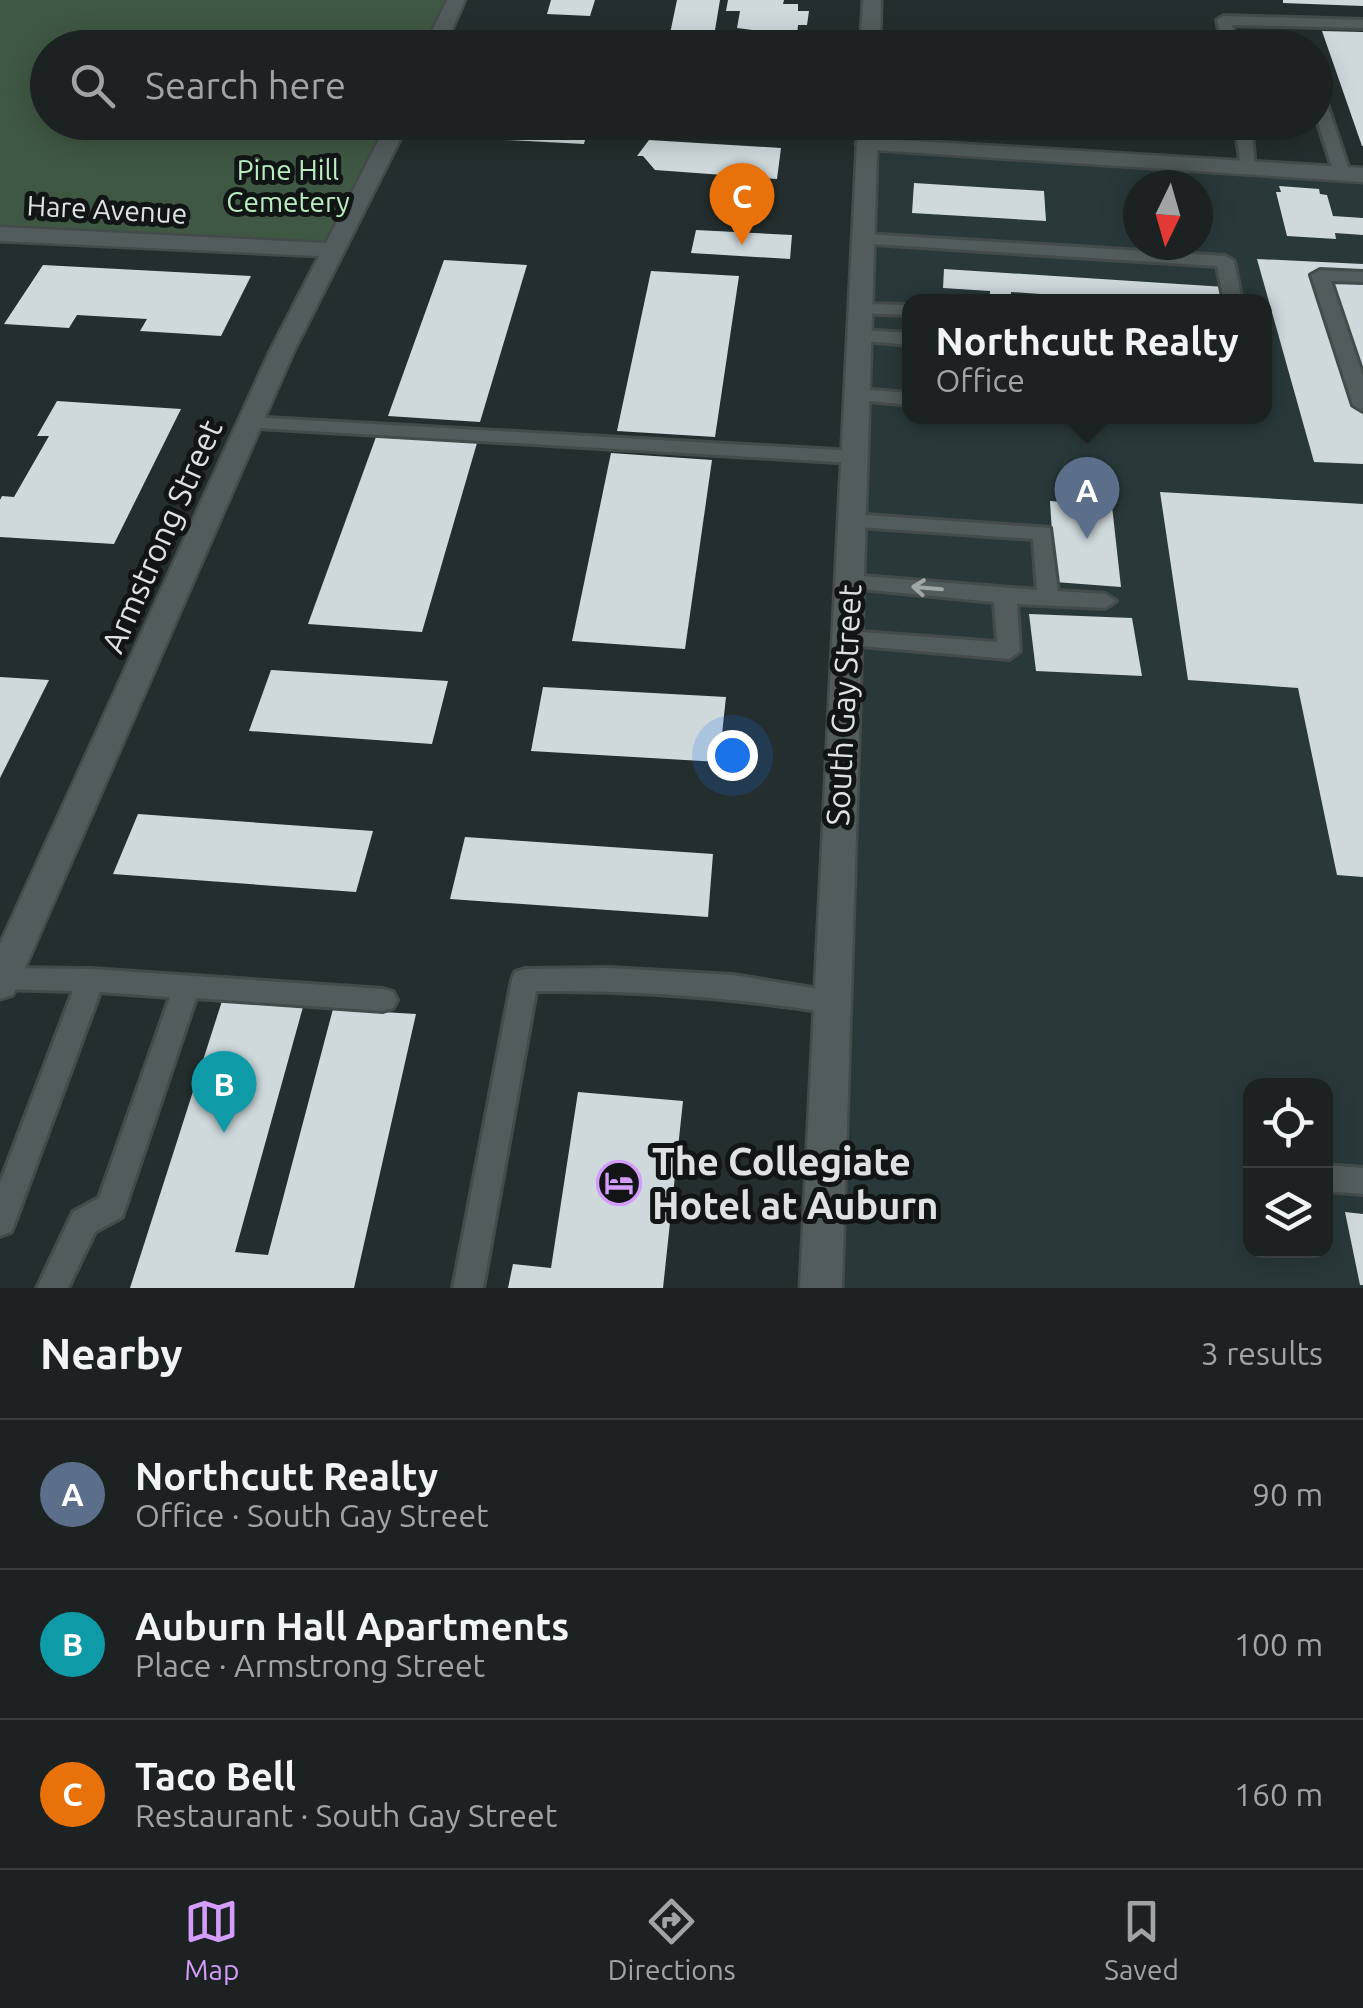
<!DOCTYPE html>
<meta charset="utf-8">
<style>
body{margin:0;font-family:Ubuntu,sans-serif;background:#292f2f;color:#f1f3f6}
.controls{position:absolute;right:30px;bottom:30px;display:grid;overflow:hidden;border-radius:20px;box-shadow:0 5px 25px #0003}
.controls button{width:90px;height:90px;display:grid;place-items:center;padding:0;border:0;border-bottom:2px solid #3a3f40;background:#1c2222;color:#f1f3f6;font:50px sans-serif}
.compass{position:absolute;left:1123px;top:170px;width:90px;height:90px;border-radius:50%;background:#1c2222;box-shadow:0 5px 25px #0003;rotate:185deg}
.you{position:absolute;left:732px;top:755px;width:35px;height:35px;margin:-25px;border:8px solid #fff;border-radius:50%;background:#1a73e8;box-shadow:0 0 0 15px #1a73e833}
.badge{display:grid;place-items:center;width:65px;height:65px;border-radius:50%;background:#d49cfb;color:#fff;font-size:32px;font-weight:700}
.pin{position:absolute;translate:-50% -82px;filter:drop-shadow(0 2px 5px #0008)}
.pin::after{content:'';position:absolute;top:52px;width:35px;height:30px;background:inherit;clip-path:polygon(0 0,100% 0,50% 100%)}
.popup{position:absolute;left:902px;top:294px;width:370px;height:130px;box-sizing:border-box;display:grid;place-content:center;border-radius:20px;background:#1c2222;filter:drop-shadow(0 2px 8px #0005);font-size:32px;white-space:nowrap;color:#a0a4a5}
.popup b{font-size:38px;color:#f1f3f6}
.popup::after{content:'';position:absolute;left:50%;top:100%;margin-left:-20px;border:20px solid transparent;border-top-color:#1c2222}
.list{margin:0;padding:0;list-style:none}
h2{display:flex;justify-content:space-between;align-items:center;height:130px;margin:0;padding:0 40px;font-size:42px}
h2 small{font-size:32px;font-weight:400;color:#a0a4a5}
.list li{display:grid;grid-template-columns:65px 1fr auto;gap:30px;align-items:center;box-sizing:border-box;height:150px;padding:0 40px;border-top:2px solid #3a3f40}
.list b{display:block;font-size:38px;white-space:nowrap}
.list p{margin:0;font-size:32px;white-space:nowrap;color:#a0a4a5}
.list em{font-size:32px;font-style:normal;color:#a0a4a5}
.icon{flex:none;width:55px;height:55px;fill:none;stroke:currentColor;stroke-width:2;stroke-linecap:round;stroke-linejoin:round}
.map{position:relative;flex:none;width:1363px;height:1288px;overflow:hidden}
.search{position:absolute;background:#1c2222;box-shadow:0 5px 25px #0003;left:30px;right:30px;top:30px;height:110px;display:flex;align-items:center;gap:25px;box-sizing:border-box;padding:0 35px;border-radius:55px;color:#a0a4a5;font-size:38px}
.sheet{height:580px;background:#1c2222}
nav{display:flex;justify-content:space-around;align-items:center;box-sizing:border-box;height:140px;border-top:2px solid #3a3f40;background:#1c2222;font-size:28px;color:#a0a4a5}
nav a{display:grid;justify-items:center;gap:5px}
nav .on{color:#d49cfb}
.map>svg:first-child{display:block}
</style>
<div class="map">
<svg width="1363" height="1288" viewBox="0 0 1363 1288">
<rect width="100%" height="100%" fill="#252e2e"/>
<path fill="#293939" fill-rule="evenodd" d="M 867,144 L 1363,175 L 1363,1288 L 821,1288 ZM 1138,185 L 1198,185 L 1198,245 L 1138,245 ZM 910,302 L 1264,302 L 1264,416 L 910,416 ZM 1250,1086 L 1326,1086 L 1326,1250 L 1250,1250 Z"/>
<polygon fill="#3f5843" points="0,0 456,0 434,47 48,48 48,122 399,123 331,250 0,234"/>
<g fill="#cfd9dc">
<polygon points="551,0 595,0 590,16 547,14"/>
<polygon points="677,0 720,0 712,48 667,48"/>
<polygon points="728,0 784,0 783,4 798,4 798,11 809,11 807,25 798,25 797,36 737,28 740,11 726,11"/>
<polygon points="1283,0 1363,0 1363,6 1283,3"/>
<polygon points="1322,31 1363,32 1363,146 1362,146"/>
<polygon points="418,122 590,122 584,144 412,135"/>
<polygon points="649,140 781,148 777,179 655,170 643,156 637,156"/>
<polygon points="914,183 1044,191 1046,221 912,213"/>
<polygon points="1279,186 1319,189 1320,194 1327,195 1333,216 1363,218 1363,235 1335,233 1336,239 1287,236 1276,192 1281,192"/>
<polygon points="696,230 792,235 790,259 691,253"/>
<polygon points="1257,259 1363,264 1363,464 1314,462"/>
<polygon points="444,260 527,265 480,422 388,416"/>
<polygon points="43,265 251,276 221,336 140,331 147,319 77,315 69,328 4,324"/>
<polygon points="944,269 1225,287 1227,302 1152,302 1011,292 1011,301 990,299 990,291 943,288"/>
<polygon points="651,271 739,276 715,437 617,431"/>
<polygon points="57,401 181,409 114,544 0,537 0,500 2,496 14,497 49,436 37,436"/>
<polygon points="376,437 477,443 422,632 308,624"/>
<polygon points="611,453 712,460 685,649 572,641"/>
<polygon points="1160,492 1363,504 1363,877 1337,875 1298,688 1188,680"/>
<polygon points="1050,501 1112,506 1121,587 1055,582"/>
<polygon points="1029,614 1132,618 1142,676 1036,671"/>
<polygon points="271,670 448,681 432,744 249,731"/>
<polygon points="0,677 49,680 0,778"/>
<polygon points="543,687 726,697 719,762 531,751"/>
<polygon points="138,814 373,831 356,892 113,874"/>
<polygon points="465,837 713,854 708,917 450,899"/>
<polygon points="222,1001 303,1007 235,1252 268,1255 333,1009 416,1014 354,1288 130,1288"/>
<polygon points="578,1092 683,1101 663,1288 508,1288 513,1264 551,1268"/>
<polygon points="1345,1212 1363,1214 1363,1285 1360,1285"/>
</g>
<g fill="none" stroke-linecap="round" stroke-linejoin="round">
<defs>
<g id="lane">
<polygon points="1224,16 1363,20 1363,28 1232,25 1237,48 1223,48 1217,20"/>
<polygon points="1316,90 1324,95 1350,173 1348,176 1334,173 1316,117"/>
<polygon points="1235,122 1251,122 1255,170 1241,167"/>
<polygon points="864,234 1225,256 1234,261 1242,302 1224,302 1217,266 858,243 855,239"/>
<polygon points="1320,270 1363,272 1363,282 1331,281 1363,376 1363,411 1353,405 1311,275"/>
<polygon points="861,304 910,305 910,315 855,313 852,309"/>
<polygon points="860,330 910,333 910,345 853,340 851,336"/>
<polygon points="857,389 910,393 910,405 850,399 847,395 850,391"/>
<polygon points="250,417 854,451 864,457 854,463 243,427 240,423 243,419"/>
<polygon points="851,514 1050,528 1058,591 1105,594 1116,601 1105,608 1017,604 1020,651 1009,659 839,644 836,639 839,634 847,631 997,642 994,602 841,587 838,582 841,577 849,575 1037,590 1033,539 844,526 841,521 844,516"/>
<polygon points="0,968 91,969 383,989 393,992 397,1000 393,1008 383,1011 196,998 122,1217 95,1232 68,1288 37,1288 73,1212 99,1198 170,997 100,992 15,1222 11,1232 0,1236 0,1183 73,991 3,989 0,988"/>
<path d="M 609,968 L 733,975 L 831,991 L 841,994 L 845,1002 L 841,1010 L 831,1013 C 733,997 636,990 536,991 L 483,1288 L 453,1288 L 512,980 L 515,972 L 525,969 Z"/>
<polygon points="1326,1165 1363,1168 1363,1194 1326,1191"/>
</g>
<g id="street">
<polygon points="447,0 465,0 444,48 424,48"/>
<polygon points="388,122 409,122 293,353 18,984 13,995 0,999 0,944 269,353 319,256 0,241 0,227 326,243"/>
<polygon points="764,122 871,122 878,128 868,134 774,128"/>
<polygon points="867,138 1363,168 1363,182 859,149 856,144 859,139"/>
</g>
<g id="secondary">
<polygon points="863,0 881,0 880,48 860,48"/>
<polygon points="858,122 878,122 842,1288 800,1288"/>
</g>
</defs>
<use href="#lane" stroke="#444b4b" stroke-width="6"/>
<use href="#street" stroke="#444b4b" stroke-width="5"/>
<use href="#secondary" stroke="#444b4b" stroke-width="5"/>
<use href="#lane" fill="#535c5c" fill-rule="evenodd"/>
<use href="#street" fill="#535c5c" fill-rule="evenodd"/>
<use href="#secondary" fill="#535c5c" fill-rule="evenodd"/>
</g>
<defs><path id="oneway-shaft" d="M-6 0H5M1.5-3L5.5 0L1.5 3" fill="none" stroke-width="1.6" stroke-linecap="round" stroke-linejoin="round" transform="scale(2.5)"/></defs>
<use stroke="#9fa6a6" href="#oneway-shaft" transform="translate(927 588) rotate(-175)"/>
<defs>
<symbol id="hotel-ring" viewBox="-11 -11 22 22"><circle r="9.5" fill="#121515" stroke="#d49cfb" stroke-width="1.5"/><path d="M-6-4.5h1.5V1H6V5H4.5V3h-9V5H-6ZM-4 0a1.8 1.8 0 1 1 3.6 0ZM.5 0V-2.5h3Q6-2.5 6 0Z" fill="#d49cfb"/></symbol>
</defs>
<g fill-rule="evenodd">
<use href="#hotel-ring" x="594" y="1158" width="50" height="50"/>
</g>
<g text-anchor="middle" dominant-baseline="central" stroke-width="10" stroke-linejoin="round" paint-order="stroke">
<g font-size="28" fill="#b9edc1" stroke="#121515">
<text x="288" y="169">Pine Hill<tspan x="288" dy="32">Cemetery</tspan></text>
</g>
<g font-size="28" fill="#dde3e3" stroke="#121515">
<text transform="translate(107 209) rotate(3)">Hare Avenue</text>
</g>
<g font-size="32" fill="#dde3e3" stroke="#121515">
<text transform="translate(161 536) rotate(-66)">Armstrong Street</text>
<text transform="translate(843 705) rotate(-87)">South Gay Street</text>
</g>
<g font-size="38" font-weight="bold" fill="#dde3e3" stroke="#121515" text-anchor="start">
<text x="652" y="1161">The Collegiate<tspan x="652" dy="44">Hotel at Auburn</tspan></text>
</g>
</g>
</svg>
<div class="controls">
<button><svg class="icon" aria-label="locate" viewBox="0 0 24 24"><circle cx="12" cy="12" r="6"/><path d="M12 2v4M12 18v4M2 12h4M18 12h4"/></svg></button>
<button><svg class="icon" aria-label="layers" viewBox="0 0 24 24"><path d="M12 4l9 5-9 5-9-5zM3 14l9 5 9-5"/></svg></button>
</div>
<svg class="compass" viewBox="-18 -18 36 36"><path d="M0-13l5 13h-10z" fill="#e53935"/><path d="M0 13l5-13h-10z" fill="#a0a4a5"/></svg>
<div class="you"></div>
<div class="pin badge" style="left:1087px;top:539px;background:#5c6f8a">A</div>
<div class="popup"><b>Northcutt Realty</b>Office</div>
<div class="pin badge" style="left:224px;top:1133px;background:#0f9aa8">B</div>
<div class="pin badge" style="left:742px;top:245px;background:#e8710a">C</div>
<div class="search"><svg class="icon" aria-label="search" viewBox="0 0 24 24"><circle cx="10" cy="10" r="6"/><path d="M15 15l6 6"/></svg>Search here</div>
</div>
<section class="sheet">
<h2>Nearby<small>3 results</small></h2>
<ul class="list">
<li><span class="badge" style="background:#5c6f8a">A</span><div><b>Northcutt Realty</b><p>Office · South Gay Street</p></div><em>90 m</em></li>
<li><span class="badge" style="background:#0f9aa8">B</span><div><b>Auburn Hall Apartments</b><p>Place · Armstrong Street</p></div><em>100 m</em></li>
<li><span class="badge" style="background:#e8710a">C</span><div><b>Taco Bell</b><p>Restaurant · South Gay Street</p></div><em>160 m</em></li>
</ul>
</section>
<nav>
<a class="on"><svg class="icon" aria-label="map" viewBox="0 0 24 24"><path d="M3 6l6-2 6 2 6-2v14l-6 2-6-2-6 2zM9 4v14M15 6v14"/></svg>Map</a>
<a><svg class="icon" aria-label="directions" viewBox="0 0 24 24"><path d="M12 3l9 9-9 9-9-9zM9 14v-3h6M13 9l2 2-2 2"/></svg>Directions</a>
<a><svg class="icon" aria-label="saved" viewBox="0 0 24 24"><path d="M7 4h10v16l-5-4-5 4z"/></svg>Saved</a>
</nav>
